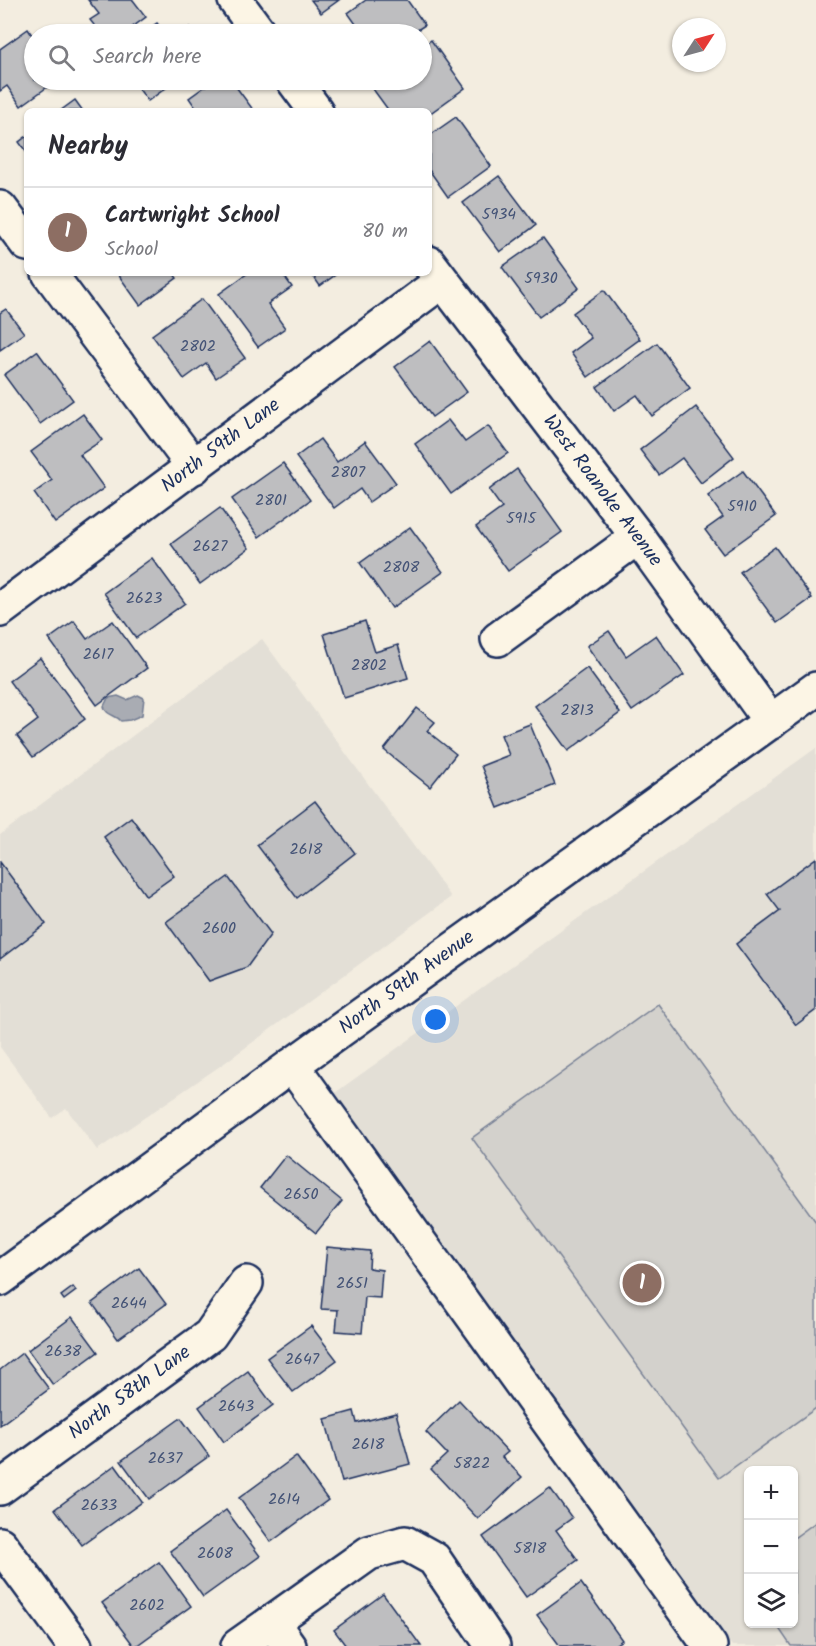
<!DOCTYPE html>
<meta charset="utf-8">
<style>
body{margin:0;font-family:Kalam,sans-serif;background:#f2f2f3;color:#2b2b33}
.controls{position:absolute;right:18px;bottom:18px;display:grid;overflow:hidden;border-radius:9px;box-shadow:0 2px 4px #0004}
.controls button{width:54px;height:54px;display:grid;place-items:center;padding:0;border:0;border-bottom:2px solid #e1e1e2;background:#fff;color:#2b2b33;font:30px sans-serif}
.compass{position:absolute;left:672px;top:18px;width:54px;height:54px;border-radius:50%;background:#fff;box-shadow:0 2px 4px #0004;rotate:54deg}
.you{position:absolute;left:436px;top:1020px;width:21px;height:21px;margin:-15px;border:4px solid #fff;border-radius:50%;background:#1a73e8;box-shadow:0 0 0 9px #1a73e833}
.badge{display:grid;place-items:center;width:39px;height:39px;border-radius:50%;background:#1b2f5e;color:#fff;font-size:20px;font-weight:700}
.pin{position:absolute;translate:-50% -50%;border:3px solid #fff;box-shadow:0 2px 6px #0006}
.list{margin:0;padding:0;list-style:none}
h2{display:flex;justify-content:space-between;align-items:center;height:78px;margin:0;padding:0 24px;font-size:26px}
h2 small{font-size:20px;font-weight:400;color:#7c7c81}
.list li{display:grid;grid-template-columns:39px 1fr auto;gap:18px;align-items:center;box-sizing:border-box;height:90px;padding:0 24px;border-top:2px solid #e1e1e2}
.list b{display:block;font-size:22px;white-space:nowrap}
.list p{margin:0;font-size:20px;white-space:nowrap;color:#7c7c81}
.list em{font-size:20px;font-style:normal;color:#7c7c81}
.icon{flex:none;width:33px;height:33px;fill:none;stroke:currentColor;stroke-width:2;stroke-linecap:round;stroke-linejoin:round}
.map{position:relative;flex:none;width:816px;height:1646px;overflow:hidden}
.search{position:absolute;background:#fff;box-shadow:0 2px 4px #0004;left:24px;top:24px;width:408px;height:66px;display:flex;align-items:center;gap:15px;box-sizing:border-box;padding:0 21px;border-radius:33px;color:#7c7c81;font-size:22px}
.panel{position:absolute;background:#fff;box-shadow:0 2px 4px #0004;left:24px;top:108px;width:408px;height:168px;border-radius:9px}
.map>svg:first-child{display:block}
</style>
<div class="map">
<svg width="816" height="1646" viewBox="0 0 816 1646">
<rect width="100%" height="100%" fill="#f3ede0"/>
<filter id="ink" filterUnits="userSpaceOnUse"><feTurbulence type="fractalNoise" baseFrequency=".0167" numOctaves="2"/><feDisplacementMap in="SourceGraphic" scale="12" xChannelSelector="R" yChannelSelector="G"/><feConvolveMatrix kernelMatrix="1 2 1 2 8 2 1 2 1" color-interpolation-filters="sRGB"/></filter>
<g filter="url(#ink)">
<g fill="#e3dfd6" fill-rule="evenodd">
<polygon points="262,639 451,897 223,1064 97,1150 66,1108 52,1118 0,1047 0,835"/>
<path d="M 816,748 L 816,1646 L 732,1646 L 332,1095 ZM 748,1470 L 794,1470 L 794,1624 L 748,1624 Z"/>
</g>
<g fill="#d3d1cc" stroke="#778095" stroke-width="1.5">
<polygon points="658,1004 816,1222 816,1408 719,1478 472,1138"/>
<polygon points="816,1522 816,1646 791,1646 776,1624 794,1624 794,1538"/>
</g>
<path fill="#a9acb3" stroke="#707a91" stroke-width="1.5" d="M 138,695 L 144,698 L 142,715 L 130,720 L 121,721 C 115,714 106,716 104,706 L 108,698 L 118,696 L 127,700 Z"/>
<g fill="#bebec0" stroke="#1b2f5e" stroke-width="1.5">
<polygon points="88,0 133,0 146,17 123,34 101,34 90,20 99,14"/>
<polygon points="311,0 339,0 321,13"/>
<polygon points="366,0 407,0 425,25 411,34 363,34 348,13"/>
<polygon points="157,23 165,34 141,34"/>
<polygon points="190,27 196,34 180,34"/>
<polygon points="28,29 34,38 34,80 57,80 21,106 7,86 0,91 0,49"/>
<polygon points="431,40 465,88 429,114 429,111 389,111 370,85 377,80 422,80 422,47"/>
<polygon points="132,80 177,80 148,101"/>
<polygon points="214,80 231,80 254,111 198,111 189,98"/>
<polygon points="75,100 83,111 60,111"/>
<polygon points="456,117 491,166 448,197 429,170 429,136"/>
<polygon points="27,136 27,153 19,142"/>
<polygon points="499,176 536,225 500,252 463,203"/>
<polygon points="543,238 579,288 539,317 502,267"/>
<polygon points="117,273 173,273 177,278 140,305"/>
<polygon points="248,273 282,273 292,287 268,304 285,328 258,347 219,294"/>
<polygon points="311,273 338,273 320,286"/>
<polygon points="604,290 640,339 588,377 571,353 591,338 573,313"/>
<polygon points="202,299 245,358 216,378 206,363 184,379 152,335"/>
<polygon points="6,309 24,333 0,350 0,313"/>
<polygon points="430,341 467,392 432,417 395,367"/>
<polygon points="657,343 690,388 652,416 637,395 614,411 597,387"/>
<polygon points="37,351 73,400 40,424 4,375"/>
<polygon points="696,407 734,457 701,483 682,458 659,475 640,450"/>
<polygon points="83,414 102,440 80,455 104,488 55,523 34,493 52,480 31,452"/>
<polygon points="448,420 465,442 488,426 508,453 451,494 415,444"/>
<polygon points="320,439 337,462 365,441 396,483 369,502 360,489 334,508 296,457"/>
<polygon points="283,463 310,500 259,537 232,499"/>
<polygon points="517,469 562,532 508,571 476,527 502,508 489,490"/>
<polygon points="743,471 776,516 723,554 705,530 723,517 708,496"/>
<polygon points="220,508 249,548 200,584 171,544"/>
<polygon points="410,527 443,572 392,608 360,563"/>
<polygon points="775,547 812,598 777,623 740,572"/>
<polygon points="152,558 185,603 136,638 104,593"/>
<polygon points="74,621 87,639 113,621 147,668 97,705 49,639"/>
<polygon points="365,621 375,652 398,645 408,678 344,698 324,634"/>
<polygon points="609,631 626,656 656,635 684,675 632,711 587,646"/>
<polygon points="40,658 85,719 33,757 17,736 38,720 9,681"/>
<polygon points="587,668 620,713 568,751 535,706"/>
<polygon points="417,708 435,722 427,731 456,754 430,787 384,750"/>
<polygon points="530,724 555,785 498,808 481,766 509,755 501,735"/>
<polygon points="315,801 355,853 297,898 257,845"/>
<polygon points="131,817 174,876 146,896 104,837"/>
<polygon points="816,858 816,1010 796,1025 736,944 780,911 767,894"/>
<polygon points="0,862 46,924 0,959"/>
<polygon points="228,877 271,934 247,967 209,981 166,922"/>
<polygon points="286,1155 342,1201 316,1233 260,1188"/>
<polygon points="327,1247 370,1251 369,1268 382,1270 380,1298 365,1297 362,1333 336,1331 338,1310 321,1309"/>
<polygon points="139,1268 166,1304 118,1339 92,1303"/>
<polygon points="73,1287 76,1291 64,1300 61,1296"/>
<polygon points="72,1317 98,1352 53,1385 28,1350"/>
<polygon points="311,1326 337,1360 293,1392 267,1358"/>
<polygon points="22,1353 49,1389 0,1425 0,1370"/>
<polygon points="248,1371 273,1405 224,1442 199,1407"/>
<polygon points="459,1400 508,1452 502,1457 522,1477 478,1519 431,1469 447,1454 426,1432"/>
<polygon points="354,1411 357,1423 396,1413 410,1464 342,1482 325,1419"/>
<polygon points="181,1418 209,1456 149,1499 121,1461"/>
<polygon points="296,1456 328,1500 271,1542 239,1498"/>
<polygon points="115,1465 142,1502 82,1545 55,1509"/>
<polygon points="550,1488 572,1518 556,1530 578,1560 526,1597 483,1537"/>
<polygon points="226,1510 260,1556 203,1597 170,1551"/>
<polygon points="159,1562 191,1606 136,1646 134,1646 102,1603"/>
<polygon points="581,1583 622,1640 613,1646 560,1646 537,1615"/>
<polygon points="383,1594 421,1646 346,1646 334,1630"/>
</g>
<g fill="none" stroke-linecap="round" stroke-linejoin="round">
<defs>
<g id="minor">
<polyline points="235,0 260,34"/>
<polyline points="293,80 316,111"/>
<polyline points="0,208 27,244"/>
<polyline points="429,263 638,537 771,722"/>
<polyline points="49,273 194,467"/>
<polyline points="0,610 442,281"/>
<polyline points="498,639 638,537"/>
<polyline points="292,1065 710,1646"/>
<polyline points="0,1488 210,1335 246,1283"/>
<polyline points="0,1544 75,1646"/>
<polyline points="272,1622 289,1646"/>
<polyline points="238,1646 369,1553 405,1543 434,1559 493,1646"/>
</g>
<polyline id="major" points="0,1279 292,1065 816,689"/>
</defs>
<use href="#minor" stroke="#1b2f5e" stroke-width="38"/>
<use href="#major" stroke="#1b2f5e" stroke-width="38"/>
<use href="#minor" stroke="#fcf5e5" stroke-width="33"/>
<use href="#major" stroke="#fcf5e5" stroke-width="33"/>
</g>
</g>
<g text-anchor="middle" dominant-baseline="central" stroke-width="4.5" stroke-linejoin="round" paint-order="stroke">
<g font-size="16" fill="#445376">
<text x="499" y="214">5934</text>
<text x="541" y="278">5930</text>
<text x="198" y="346">2802</text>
<text x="348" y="472">2807</text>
<text x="271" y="500">2801</text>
<text x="742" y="506">5910</text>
<text x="521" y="518">5915</text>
<text x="210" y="546">2627</text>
<text x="401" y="567">2808</text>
<text x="144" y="598">2623</text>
<text x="98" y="654">2617</text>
<text x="369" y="665">2802</text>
<text x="577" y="710">2813</text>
<text x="306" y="849">2618</text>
<text x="219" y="928">2600</text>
<text x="301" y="1194">2650</text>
<text x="352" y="1283">2651</text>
<text x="129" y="1303">2644</text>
<text x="63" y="1351">2638</text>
<text x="302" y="1359">2647</text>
<text x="236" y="1406">2643</text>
<text x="368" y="1444">2618</text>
<text x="165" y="1458">2637</text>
<text x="472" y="1463">5822</text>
<text x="284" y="1499">2614</text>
<text x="99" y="1505">2633</text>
<text x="530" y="1548">5818</text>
<text x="215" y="1553">2608</text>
<text x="147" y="1605">2602</text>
</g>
<g font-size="20" fill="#1b2f5e" stroke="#fcf5e5">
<text transform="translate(221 446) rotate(-37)">North 59th Lane</text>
<text transform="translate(602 491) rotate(53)">West Roanoke Avenue</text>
<text transform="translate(407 983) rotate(-36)">North 59th Avenue</text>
<text transform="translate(130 1393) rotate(-36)">North 58th Lane</text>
</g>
</g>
</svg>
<div class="controls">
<button>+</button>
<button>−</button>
<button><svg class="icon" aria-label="layers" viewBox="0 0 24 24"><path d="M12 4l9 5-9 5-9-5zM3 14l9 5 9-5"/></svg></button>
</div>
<svg class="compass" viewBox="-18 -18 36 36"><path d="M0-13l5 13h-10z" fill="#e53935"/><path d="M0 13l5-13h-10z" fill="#7c7c81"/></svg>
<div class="you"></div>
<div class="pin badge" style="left:642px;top:1283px;background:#8d6e63">1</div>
<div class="search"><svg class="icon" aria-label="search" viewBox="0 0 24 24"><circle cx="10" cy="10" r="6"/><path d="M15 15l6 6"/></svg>Search here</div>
<section class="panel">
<h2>Nearby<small></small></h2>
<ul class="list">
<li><span class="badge" style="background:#8d6e63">1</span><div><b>Cartwright School</b><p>School</p></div><em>80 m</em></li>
</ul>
</section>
</div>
